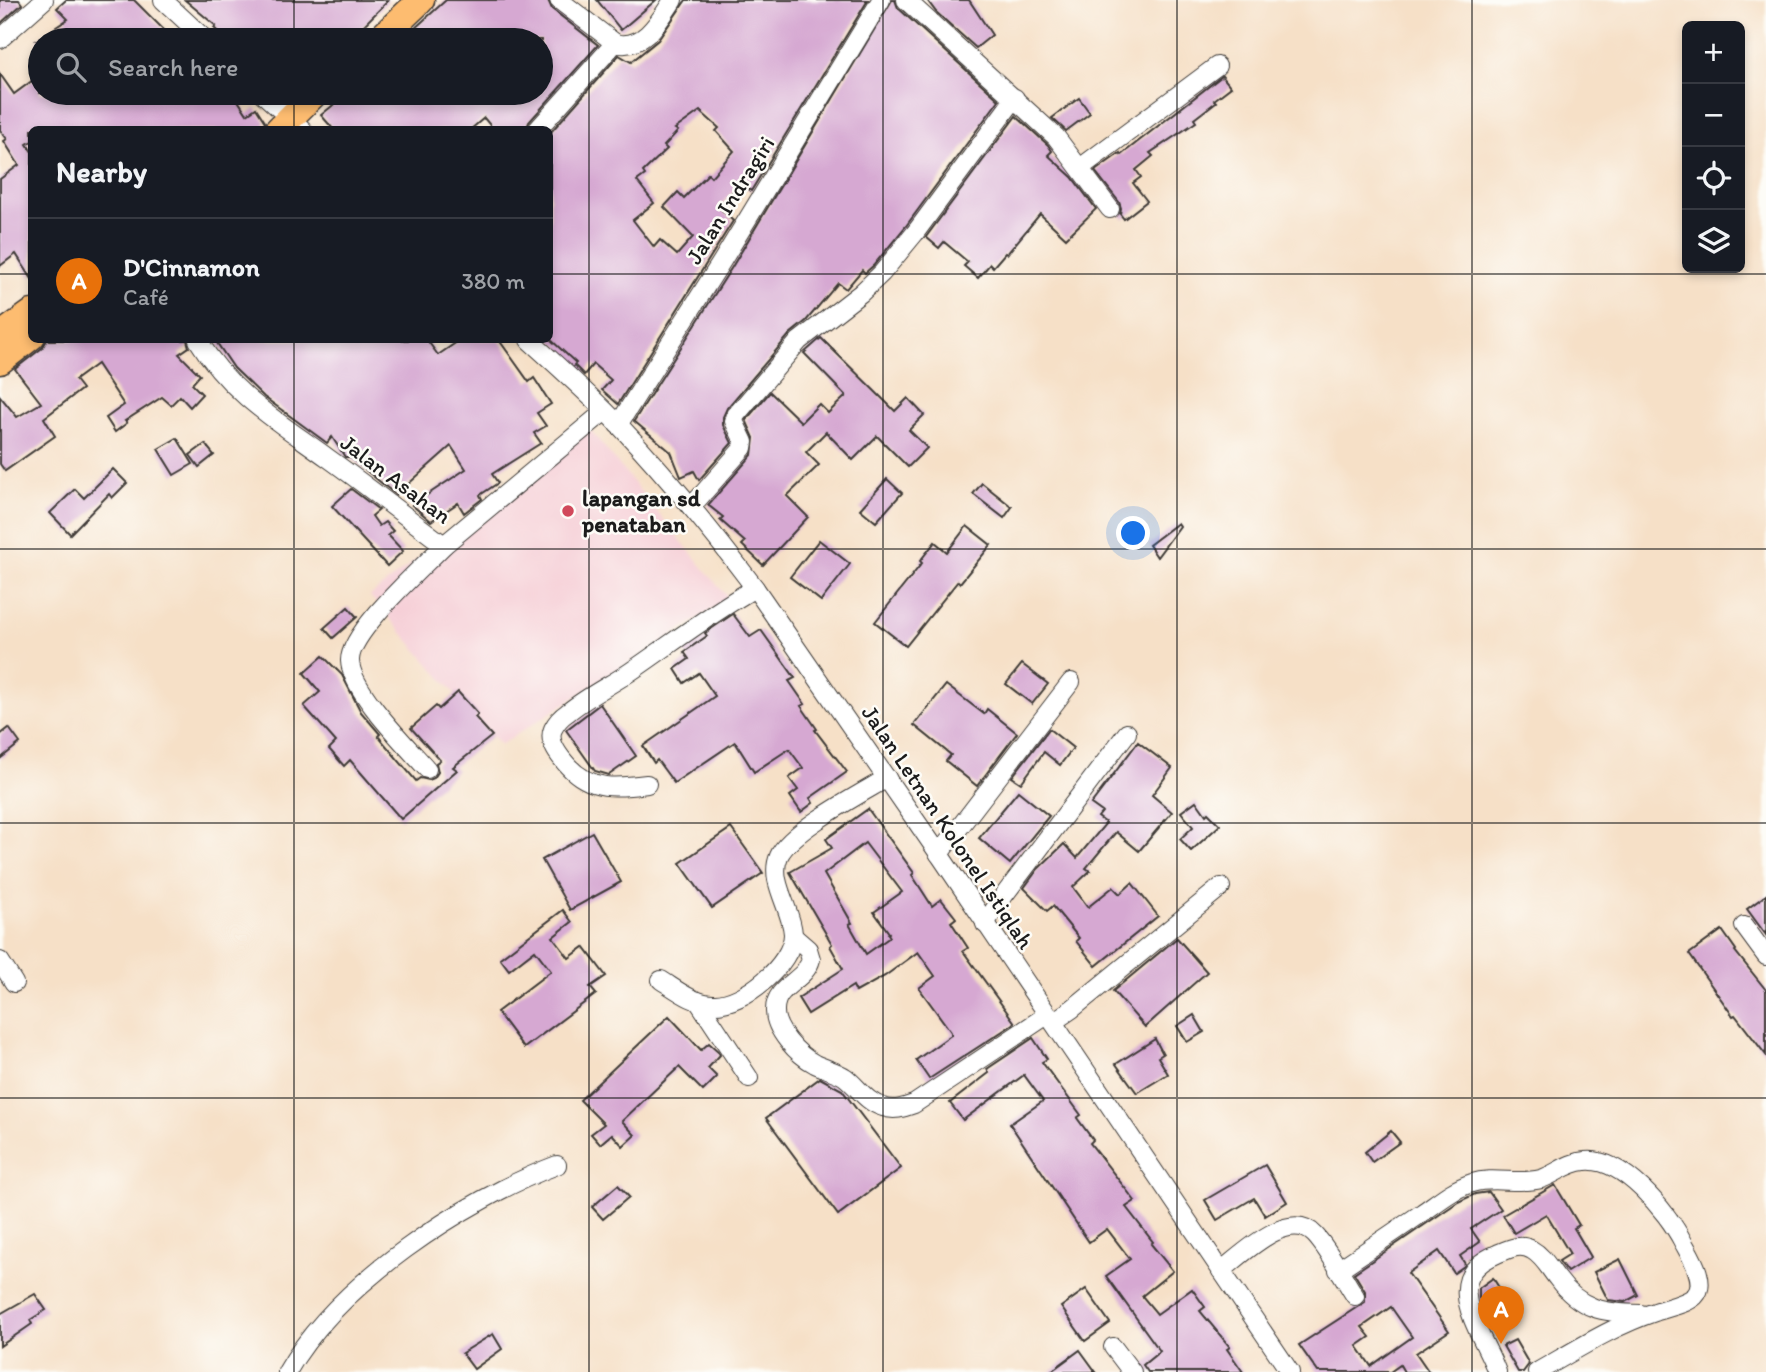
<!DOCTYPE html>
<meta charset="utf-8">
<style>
body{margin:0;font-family:Itim,sans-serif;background:#20242c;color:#f1f3f6}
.controls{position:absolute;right:21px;top:21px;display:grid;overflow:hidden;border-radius:10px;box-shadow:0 4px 10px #0003}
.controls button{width:63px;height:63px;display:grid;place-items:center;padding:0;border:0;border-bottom:2px solid #363941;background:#171b24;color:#f1f3f6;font:35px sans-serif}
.you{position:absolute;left:1134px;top:534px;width:24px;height:24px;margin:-18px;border:5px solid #fff;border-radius:50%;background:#1a73e8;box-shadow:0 0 0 10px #1a73e833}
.badge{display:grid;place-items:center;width:46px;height:46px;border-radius:50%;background:#d93025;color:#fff;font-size:23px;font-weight:700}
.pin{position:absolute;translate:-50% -58px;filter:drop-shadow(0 2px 4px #0008)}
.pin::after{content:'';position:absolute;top:37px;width:24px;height:21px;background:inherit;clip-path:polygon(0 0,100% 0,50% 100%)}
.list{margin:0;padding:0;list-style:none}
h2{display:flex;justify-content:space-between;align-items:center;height:91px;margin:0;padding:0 28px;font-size:30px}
h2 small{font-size:23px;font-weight:400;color:#9ea1a6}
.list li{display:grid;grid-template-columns:46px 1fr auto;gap:21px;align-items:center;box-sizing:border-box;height:126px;padding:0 28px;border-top:2px solid #363941}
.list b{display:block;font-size:26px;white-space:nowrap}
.list p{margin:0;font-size:23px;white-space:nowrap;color:#9ea1a6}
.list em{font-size:23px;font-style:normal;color:#9ea1a6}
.icon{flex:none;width:38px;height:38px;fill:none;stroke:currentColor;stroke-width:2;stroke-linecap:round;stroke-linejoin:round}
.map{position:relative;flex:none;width:1766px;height:1372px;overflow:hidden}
.search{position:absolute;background:#171b24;box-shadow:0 4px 10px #0003;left:28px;top:28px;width:525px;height:77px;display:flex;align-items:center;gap:18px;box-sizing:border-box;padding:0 24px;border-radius:38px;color:#9ea1a6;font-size:26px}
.panel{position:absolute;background:#171b24;box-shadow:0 4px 10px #0003;left:28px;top:126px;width:525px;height:217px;border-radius:10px}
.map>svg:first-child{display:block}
</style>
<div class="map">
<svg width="1766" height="1372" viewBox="0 0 1766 1372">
<rect width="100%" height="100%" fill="#fdfcf7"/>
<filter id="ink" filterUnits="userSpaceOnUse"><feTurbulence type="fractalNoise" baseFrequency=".0143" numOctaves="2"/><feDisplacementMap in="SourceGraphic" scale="14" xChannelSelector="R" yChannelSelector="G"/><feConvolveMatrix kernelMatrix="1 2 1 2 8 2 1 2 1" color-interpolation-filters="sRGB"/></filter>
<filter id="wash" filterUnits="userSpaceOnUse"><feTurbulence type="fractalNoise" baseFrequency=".00686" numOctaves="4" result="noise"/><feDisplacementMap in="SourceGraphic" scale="28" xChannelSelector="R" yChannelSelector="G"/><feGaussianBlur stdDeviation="1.57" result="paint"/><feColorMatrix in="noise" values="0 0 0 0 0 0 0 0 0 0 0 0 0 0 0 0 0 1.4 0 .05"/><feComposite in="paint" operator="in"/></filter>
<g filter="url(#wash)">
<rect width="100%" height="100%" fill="#f6e0c7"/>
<polygon fill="#f6cfd7" points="587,426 729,599 500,745 370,596"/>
<g id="blocks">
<g fill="#d6a8d2" fill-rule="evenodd">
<polygon points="0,0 19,0 22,4 0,24"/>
<polygon points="66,0 134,0 174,40 37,40 68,19 57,8"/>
<polygon points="185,0 389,0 356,33 353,31 345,40 227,40 214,28 216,26"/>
<polygon points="446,0 548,0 552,9 598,45 529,122 526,130 494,130 484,118 470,130 334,130 321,115 348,93 512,93 521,103 529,93 541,93 541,40 402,40"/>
<polygon points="597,0 656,0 621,30"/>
<path d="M 686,0 L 868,0 L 751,191 L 741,182 L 719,207 L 733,221 L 618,404 L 602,390 L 611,380 L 593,364 L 584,375 L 574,365 L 576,363 L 550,339 L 550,133 L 619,55 L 631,62 L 658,40 ZM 700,111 L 719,128 L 716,131 L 734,151 L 711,177 L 708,174 L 684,198 L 678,192 L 664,207 L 693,237 L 677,255 L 660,240 L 654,247 L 633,220 L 654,203 L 637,181 L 645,175 L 643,172 L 667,149 L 664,146 L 678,131 L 675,129 Z"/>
<polygon points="892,0 895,0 898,8 999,100 906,226 874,265 865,273 862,270 846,289 838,283 806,321 790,334 727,408 723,417 723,425 732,443 699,480 694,471 681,477 671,452 634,421 732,267"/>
<polygon points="927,0 969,0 992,35 976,48 936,12"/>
<polygon points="0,74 14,94 40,75 40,93 233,93 247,114 256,108 265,122 263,130 32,130 32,141 27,144 32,152 32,279 16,254 0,266 0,179 19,165 4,141 7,139 0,130"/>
<polygon points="1222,76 1231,87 1214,100 1216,102 1194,119 1196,122 1150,153 1153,156 1136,170 1141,177 1133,183 1147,201 1124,219 1120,214 1121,208 1119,202 1095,171 1120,153 1121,155"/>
<polygon points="1079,98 1090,113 1066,131 1052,118"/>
<polygon points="1016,116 1048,145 1052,151 1048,155 1072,177 1096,209 1066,238 1040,214 1007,254 1005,253 993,267 990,264 978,278 964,266 968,262 944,242 939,248 926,237"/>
<polygon points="821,338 895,411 908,398 924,415 909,430 927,448 908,467 877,436 853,460 826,432 806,452 819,465 787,496 808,517 763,565 742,545 745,542 720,520 723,517 708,505 752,455 754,438 746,420 770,392 801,422 819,404 828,413 846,396 804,353"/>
<polygon points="47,340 187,340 189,347 179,354 200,375 192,384 202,394 190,407 180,396 171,405 162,397 125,421 127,423 115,432 106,418 124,405 97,364 75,380 82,389 44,418 55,436 5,471 0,464 0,396 17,417 41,403 15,369 42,348"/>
<polygon points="215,340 427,340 438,355 460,340 499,340 529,382 534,378 551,404 537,413 546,426 534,433 541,443 492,474 498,483 480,495 482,499 464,513 458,503 431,521 412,505 466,469 451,446 396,495 350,457 345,457 332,437 327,443 264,397 234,368"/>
<polygon points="177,438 193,464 174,475 158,449"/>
<polygon points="205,444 214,455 199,467 190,455"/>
<polygon points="113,469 127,483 112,498 109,494 70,534 50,513 75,489 84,498"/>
<polygon points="887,479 902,493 876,522 860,509"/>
<polygon points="982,483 1012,507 1004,518 973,494"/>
<polygon points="351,489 379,510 372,516 379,526 385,522 393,531 388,535 403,551 387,566 332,506"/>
<polygon points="1178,523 1180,526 1157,557 1149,545"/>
<polygon points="967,526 991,545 960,583 958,581 906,646 875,622 922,563 920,561 935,542 947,552"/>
<polygon points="819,540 850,564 821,601 790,577"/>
<polygon points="348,607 357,617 333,638 324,628"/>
<polygon points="733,614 750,637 761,630 795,678 789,681 805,704 801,706 817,729 815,730 847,772 810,798 813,803 801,812 790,796 798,790 789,778 803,768 789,749 754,772 735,742 674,783 657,760 654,763 643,746 715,696 699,673 684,683 675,669 689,659 684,652 707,636 705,633"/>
<polygon points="323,656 342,675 361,712 380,734 378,736 416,781 420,778 429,780 434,778 438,772 436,763 440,760 411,728 436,706 439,709 458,692 478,714 475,717 492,736 453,767 457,770 401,819 350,760 344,766 329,749 336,742 304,706 320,692 304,673"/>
<polygon points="1022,664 1048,684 1032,704 1006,684"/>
<polygon points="946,685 984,714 987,709 1017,733 977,786 946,761 951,755 914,725"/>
<polygon points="600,704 636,756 609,775 595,771 566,730"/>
<polygon points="9,728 20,743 0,759 0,735"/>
<polygon points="1049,729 1073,748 1060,765 1044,752 1021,783 1012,777"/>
<polygon points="1138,742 1172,768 1152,795 1172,812 1139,851 1116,832 1086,868 1090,871 1073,887 1088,907 1113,887 1120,894 1132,883 1158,916 1096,966 1076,941 1079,938 1053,906 1047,911 1024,888 1038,869 1064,844 1077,858 1106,823 1098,817 1102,812 1091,804"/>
<polygon points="1018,791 1049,816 1010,864 979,838"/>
<polygon points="1196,801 1206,815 1208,813 1220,825 1191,851 1180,839 1193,827 1181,812"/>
<path d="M 868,809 L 914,873 L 912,875 L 932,906 L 941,899 L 956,918 L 951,922 L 968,948 L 963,951 L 1015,1023 L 929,1079 L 916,1060 L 951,1035 L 951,1032 L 919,988 L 935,976 L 918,952 L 885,976 L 856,992 L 853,986 L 808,1014 L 798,998 L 843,969 L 830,946 L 832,944 L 790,872 L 832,848 L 826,839 ZM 865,843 L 902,892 L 874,912 L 889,933 L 888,934 L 890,937 L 866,954 L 849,924 L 852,923 L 824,874 Z"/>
<polygon points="731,828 763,873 712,908 680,863"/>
<polygon points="592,832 621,882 570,910 542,860"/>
<polygon points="1766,895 1766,935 1747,909"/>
<polygon points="563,910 572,922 553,937 569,958 584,947 606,976 590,987 596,994 524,1048 497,1012 551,971 535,950 509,970 500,958"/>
<polygon points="1722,930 1736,950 1735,951 1766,990 1766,1055 1735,1015 1733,1016 1689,954"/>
<polygon points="1177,938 1207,972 1145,1027 1113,991"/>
<polygon points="1194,1015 1204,1032 1187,1042 1177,1026"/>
<polygon points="669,1016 701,1050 709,1043 718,1051 720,1055 708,1068 717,1077 703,1091 679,1067 622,1121 635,1135 623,1146 612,1134 600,1144 591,1134 604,1124 580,1100"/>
<polygon points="1033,1038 1047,1059 1042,1062 1081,1115 1077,1118 1093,1140 1090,1143 1135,1201 1126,1207 1153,1242 1151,1244 1173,1271 1142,1296 1157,1314 1192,1289 1205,1307 1200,1311 1230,1347 1227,1349 1243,1372 1148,1372 1143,1365 1160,1351 1106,1276 1130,1259 1107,1229 1089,1242 1010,1124 1043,1101 1024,1075 963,1120 950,1103 989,1073 987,1069"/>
<polygon points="1155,1039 1163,1054 1158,1057 1168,1074 1137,1093 1116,1064"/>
<polygon points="820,1078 842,1090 901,1168 838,1215 766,1118"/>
<polygon points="1391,1131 1400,1142 1372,1162 1365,1152"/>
<polygon points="1265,1165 1287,1202 1265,1216 1254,1198 1217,1220 1205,1200"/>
<polygon points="618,1185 629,1197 603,1219 592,1207"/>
<polygon points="1555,1185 1579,1225 1574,1228 1591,1257 1567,1272 1559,1261 1570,1254 1546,1214 1514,1233 1503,1215"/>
<path d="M 1489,1192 L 1501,1209 L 1471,1229 L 1480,1242 L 1460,1256 L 1465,1264 L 1464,1266 L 1454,1273 L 1439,1251 L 1408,1273 L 1449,1331 L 1416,1353 L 1429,1372 L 1404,1372 L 1400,1365 L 1390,1372 L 1318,1372 L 1299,1345 L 1365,1302 L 1365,1291 L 1354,1273 L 1458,1202 L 1475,1194 ZM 1391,1307 L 1412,1337 L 1371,1366 L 1357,1346 L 1370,1337 L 1362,1327 Z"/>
<polygon points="1620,1259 1638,1295 1625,1302 1608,1300 1594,1272"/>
<polygon points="1493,1278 1503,1294 1485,1306 1479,1298 1479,1288"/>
<polygon points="1086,1289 1110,1323 1085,1341 1061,1307"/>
<polygon points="35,1294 46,1310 30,1320 32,1324 0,1346 0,1314"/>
<polygon points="493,1334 502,1349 474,1369 462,1353"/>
<polygon points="1515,1340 1529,1364 1523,1372 1518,1372 1503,1346"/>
<polygon points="1080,1350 1096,1372 1050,1372"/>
</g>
</g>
</g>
<g filter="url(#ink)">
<use href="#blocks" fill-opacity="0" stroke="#3d3936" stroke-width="2"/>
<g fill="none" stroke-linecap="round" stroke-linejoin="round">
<defs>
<g id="minor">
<polyline points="163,0 206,40"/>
<path d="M 559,0 L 615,43 C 643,51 660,20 673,0"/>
<polyline points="906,0 1056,137 1110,209"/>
<polyline points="0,39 44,0"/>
<polyline points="262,93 303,130"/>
<polyline points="537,130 615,43"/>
<polyline points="1080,168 1217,66"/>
<path d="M 198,340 C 231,394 277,421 328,458 C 367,486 405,516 444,545 L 605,411"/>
<path d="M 529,340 C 559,367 590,395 618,424 C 667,476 712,531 755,588 L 939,854 L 1290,1372"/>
<polyline points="618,425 722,261 881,0"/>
<polyline points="691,507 743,448 744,442 734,421 736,415 799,341 861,293 882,273 915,233 1015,98"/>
<path d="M 427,769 C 407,746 351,691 350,661 C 349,632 423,567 444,545"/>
<path d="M 647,784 C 617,788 591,791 568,766 C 560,757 547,742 553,729 C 556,723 561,717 567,713 C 586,697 609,686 630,672 C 671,644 711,613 755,588"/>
<polyline points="939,854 1071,682"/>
<polyline points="985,924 999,902 1127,733"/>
<polyline points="1744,926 1766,956"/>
<path d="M 793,936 L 808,949 L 811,959 C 806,981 775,985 775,1010 C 774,1030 798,1055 815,1064 C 825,1069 836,1071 845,1077 C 858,1087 866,1102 883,1107 C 894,1111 903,1108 914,1104 L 1047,1015"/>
<polyline points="0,961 14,983"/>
<path d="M 661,980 C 677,990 694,1004 714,1004 C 743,1005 793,964 793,934 C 792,909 768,881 779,856 C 790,831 862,793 887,778"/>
<polyline points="698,1001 749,1078"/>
<polyline points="1053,1022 1072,1009 1221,887"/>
<path d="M 1338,1270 C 1366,1251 1394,1232 1422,1213 C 1438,1202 1453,1189 1472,1183 C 1494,1176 1518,1185 1541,1179 C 1556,1174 1568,1162 1585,1161 C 1622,1157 1667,1211 1683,1242 C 1690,1255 1708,1282 1695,1296 C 1685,1305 1668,1307 1655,1312 C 1613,1326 1576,1350 1537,1372"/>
<path d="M 1221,1271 C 1242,1255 1289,1207 1315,1235 C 1330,1251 1343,1278 1355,1296"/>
<polyline points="1113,1347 1132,1372"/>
<path d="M 287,1372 C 336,1285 464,1200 557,1165"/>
<path d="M 1497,1372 C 1482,1331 1437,1279 1497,1254 C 1509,1249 1520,1243 1532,1250 C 1543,1256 1549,1268 1557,1278 C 1580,1310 1604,1313 1641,1314"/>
</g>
<g id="highway">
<polyline points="379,40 421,0"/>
<polyline points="278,130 315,93"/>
<polyline points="0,336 32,313"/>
<polyline points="0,361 32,336"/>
</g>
</defs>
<use href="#minor" stroke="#3d3936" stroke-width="20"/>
<use href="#highway" stroke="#3d3936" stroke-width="29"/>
<use href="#minor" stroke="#fff" stroke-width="18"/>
<use href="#highway" stroke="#fdbc70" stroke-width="26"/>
</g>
</g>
<path fill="none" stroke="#1c1c1c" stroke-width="2" stroke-opacity="0.55" d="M 294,0 L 294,40M 589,0 L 589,1372M 883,0 L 883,1372M 1177,0 L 1177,1372M 1472,0 L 1472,1372M 294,93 L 294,130M 0,274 L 32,274M 550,274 L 1766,274M 294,340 L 294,1372M 0,549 L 1766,549M 0,823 L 1766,823M 0,1098 L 1766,1098"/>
<circle fill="#d1495b" stroke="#fdfcf7" stroke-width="2.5" cx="568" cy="511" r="7"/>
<g text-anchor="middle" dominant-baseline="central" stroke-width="5" stroke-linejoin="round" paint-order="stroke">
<g font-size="23" fill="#1c1c1c" stroke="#fdfcf7">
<text transform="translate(730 200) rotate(-58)">Jalan Indragiri</text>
<text transform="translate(396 479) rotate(37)">Jalan Asahan</text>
<text transform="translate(948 827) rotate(56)">Jalan Letnan Kolonel Istiqlah</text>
</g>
<g font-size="23" font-weight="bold" fill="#1c1c1c" stroke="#fdfcf7" text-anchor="start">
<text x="582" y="498">lapangan sd<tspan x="582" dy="26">penataban</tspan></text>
</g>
</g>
</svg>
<div class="controls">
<button>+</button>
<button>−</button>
<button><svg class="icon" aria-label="locate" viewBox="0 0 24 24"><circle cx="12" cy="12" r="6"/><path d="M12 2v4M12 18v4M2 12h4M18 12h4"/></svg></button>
<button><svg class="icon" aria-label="layers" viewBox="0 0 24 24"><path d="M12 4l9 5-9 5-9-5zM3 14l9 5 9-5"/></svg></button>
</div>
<div class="you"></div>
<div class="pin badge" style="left:1501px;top:1344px;background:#e8710a">A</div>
<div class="search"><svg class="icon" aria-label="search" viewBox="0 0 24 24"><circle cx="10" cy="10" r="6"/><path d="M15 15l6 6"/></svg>Search here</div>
<section class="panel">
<h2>Nearby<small></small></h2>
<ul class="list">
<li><span class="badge" style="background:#e8710a">A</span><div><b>D'Cinnamon</b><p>Café</p></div><em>380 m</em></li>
</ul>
</section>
</div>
